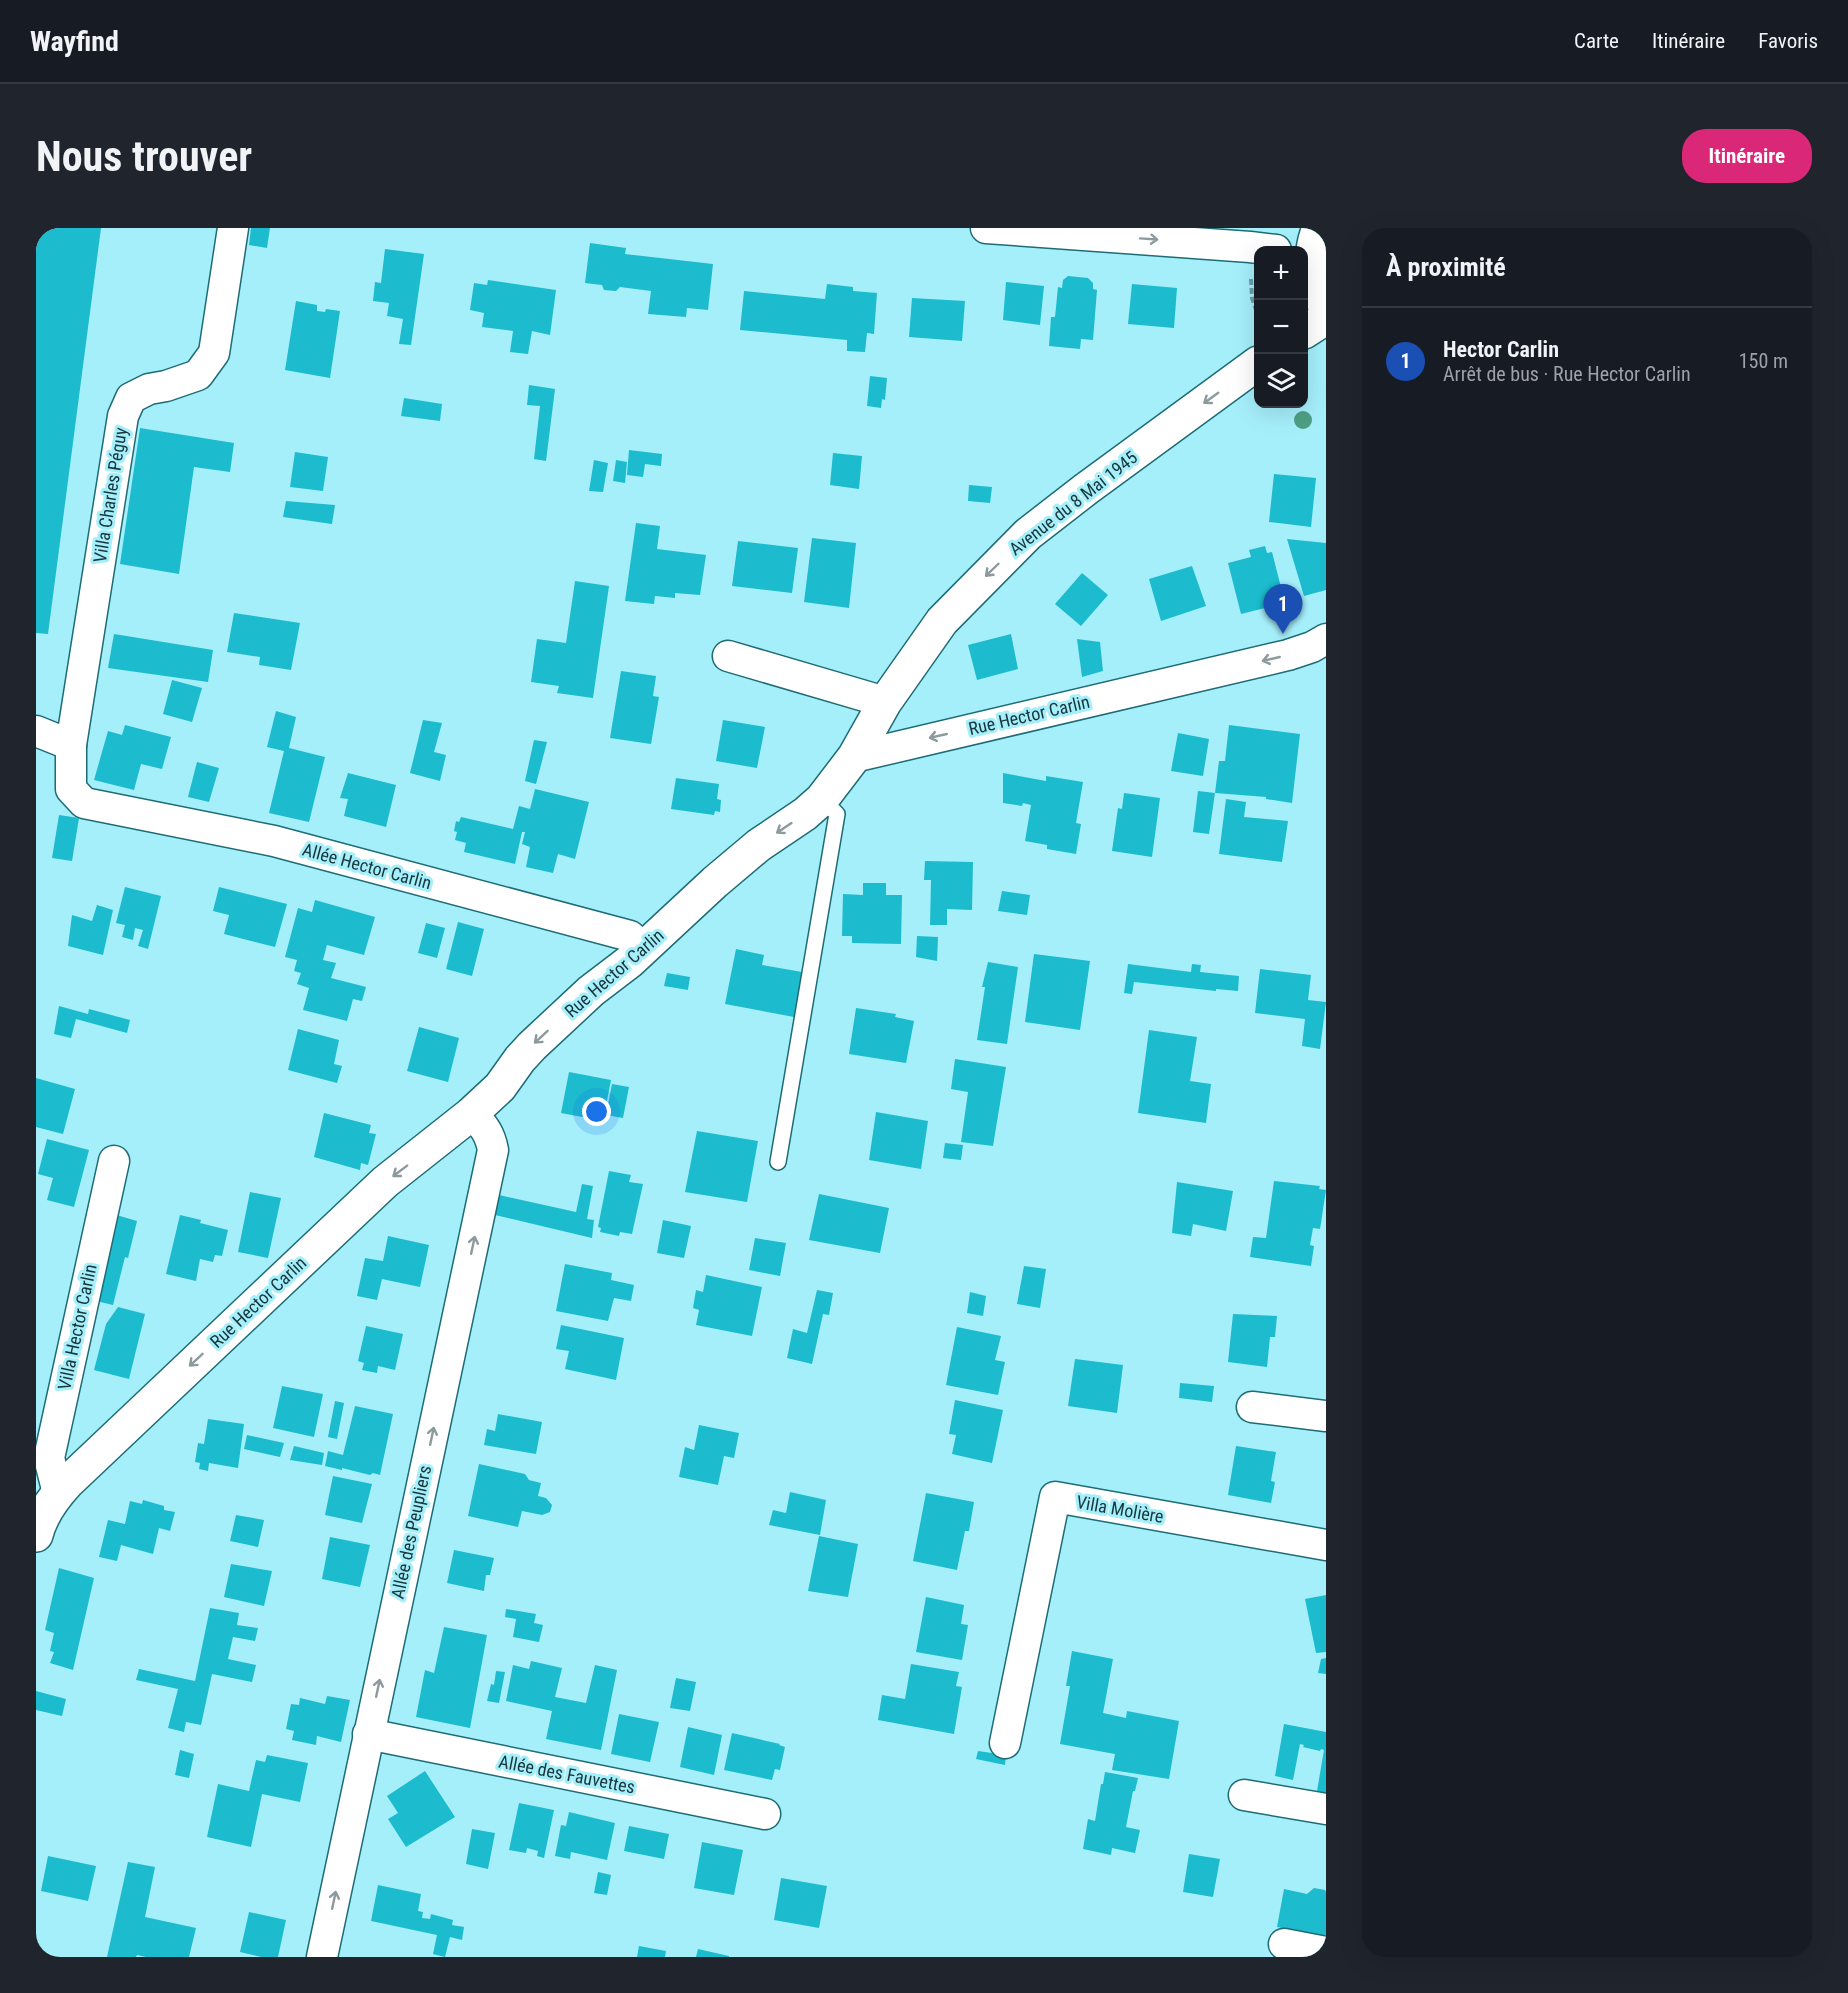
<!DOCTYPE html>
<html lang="fr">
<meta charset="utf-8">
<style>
body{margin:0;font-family:"Roboto Condensed",sans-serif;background:#20242c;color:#f1f3f6}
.controls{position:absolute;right:18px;top:18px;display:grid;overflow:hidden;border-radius:12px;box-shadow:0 6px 24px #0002}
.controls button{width:54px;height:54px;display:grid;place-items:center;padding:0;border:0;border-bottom:2px solid #363941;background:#171b24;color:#f1f3f6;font:30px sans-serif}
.you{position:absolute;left:561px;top:884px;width:21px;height:21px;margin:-15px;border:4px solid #fff;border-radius:50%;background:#1a73e8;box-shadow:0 0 0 9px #1a73e833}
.badge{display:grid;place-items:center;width:39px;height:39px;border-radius:50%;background:#db2777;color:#fff;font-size:20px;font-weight:700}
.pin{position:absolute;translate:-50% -50px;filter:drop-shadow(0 2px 3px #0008)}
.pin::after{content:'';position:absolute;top:32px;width:21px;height:18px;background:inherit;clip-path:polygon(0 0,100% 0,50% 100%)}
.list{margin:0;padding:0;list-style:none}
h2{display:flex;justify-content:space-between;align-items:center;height:78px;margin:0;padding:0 24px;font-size:26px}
h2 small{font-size:20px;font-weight:400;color:#9ea1a6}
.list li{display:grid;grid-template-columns:39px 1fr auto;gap:18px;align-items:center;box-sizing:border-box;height:108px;padding:0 24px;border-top:2px solid #363941}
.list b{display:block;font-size:22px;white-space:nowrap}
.list p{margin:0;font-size:20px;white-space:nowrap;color:#9ea1a6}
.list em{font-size:20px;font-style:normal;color:#9ea1a6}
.icon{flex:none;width:33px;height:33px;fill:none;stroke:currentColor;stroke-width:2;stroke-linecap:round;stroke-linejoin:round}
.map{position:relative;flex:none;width:1290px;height:1729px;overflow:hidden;border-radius:24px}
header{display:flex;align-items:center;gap:36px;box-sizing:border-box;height:84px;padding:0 30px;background:#171b24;border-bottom:2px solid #363941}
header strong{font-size:28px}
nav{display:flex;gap:33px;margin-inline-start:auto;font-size:21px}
.intro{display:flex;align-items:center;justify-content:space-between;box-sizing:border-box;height:144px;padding:0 36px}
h1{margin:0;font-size:42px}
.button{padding:15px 27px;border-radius:24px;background:#db2777;color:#fff;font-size:21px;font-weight:700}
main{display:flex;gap:36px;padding:0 36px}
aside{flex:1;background:#171b24;border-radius:24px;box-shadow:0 6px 24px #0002}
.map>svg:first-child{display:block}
</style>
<header>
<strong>Wayfind</strong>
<nav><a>Carte</a><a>Itinéraire</a><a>Favoris</a></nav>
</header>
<div class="intro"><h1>Nous trouver</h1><a class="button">Itinéraire</a></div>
<main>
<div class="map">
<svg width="1290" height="1729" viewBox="0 0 1290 1729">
<rect width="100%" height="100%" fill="#a5effb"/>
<g fill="#1cbbce">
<polygon points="0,0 65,0 12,406 0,405"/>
<polygon points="215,0 234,0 231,20 213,17"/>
<polygon points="554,15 590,20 589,26 677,36 672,82 651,80 650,89 612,86 615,63 584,59 580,63 568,62 566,57 549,55"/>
<polygon points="349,21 388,26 375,117 363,116 367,91 351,88 353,75 337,73 339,54 345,55"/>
<polygon points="1032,48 1052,50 1057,55 1057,61 1061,62 1057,112 1045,111 1044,121 1013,118 1015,89 1019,89 1022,59 1026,60 1027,52"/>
<polygon points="452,52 520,62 514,107 496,103 492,126 474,124 477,103 446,99 448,85 434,82 438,55 451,57"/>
<polygon points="970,54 1008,58 1004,97 967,92"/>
<polygon points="791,56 817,59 817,63 841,65 838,106 831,105 829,124 811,123 811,112 704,102 708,63 789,71"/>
<polygon points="1096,56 1141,60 1138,100 1092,96"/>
<polygon points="876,70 929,73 926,113 873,109"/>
<polygon points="260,73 281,77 281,83 289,84 290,81 304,83 294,150 249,142"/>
<polygon points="834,148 851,150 849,172 846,171 845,180 831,178"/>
<polygon points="493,157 519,161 510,233 498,231 504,178 491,177"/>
<polygon points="368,170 406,176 404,193 365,188"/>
<polygon points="104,200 198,215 194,244 158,239 143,346 84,336"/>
<polygon points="593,222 626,226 625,238 609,236 607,249 591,247"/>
<polygon points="259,224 292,229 287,263 254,259"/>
<polygon points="797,225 826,228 823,261 794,257"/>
<polygon points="558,232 572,235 567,264 553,263"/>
<polygon points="580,232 591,234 589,255 577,253"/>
<polygon points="1238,246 1280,250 1275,299 1233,294"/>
<polygon points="933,257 956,259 954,275 932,273"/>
<polygon points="250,273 299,277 296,296 247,289"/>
<polygon points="600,295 624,298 621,321 670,327 664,367 639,365 639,370 619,368 618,376 589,373"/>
<polygon points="776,310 820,315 813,380 768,374"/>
<polygon points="1251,311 1290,315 1290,362 1268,368"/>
<polygon points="702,313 762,320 756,365 696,358"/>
<polygon points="1229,318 1231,325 1236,324 1249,375 1205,386 1192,335 1215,329 1213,322"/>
<polygon points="1156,338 1170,378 1125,393 1113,351"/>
<polygon points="1046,345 1072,367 1045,398 1019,376"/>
<polygon points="539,353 573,358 557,470 521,465 523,458 495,454 501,411 530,415"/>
<polygon points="198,385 264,395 255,442 223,437 224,429 191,424"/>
<polygon points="78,406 177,422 172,454 72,440"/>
<polygon points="975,406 982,441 941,452 932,417"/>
<polygon points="1041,411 1064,414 1067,443 1046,449"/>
<polygon points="585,443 620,448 617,468 623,469 615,516 574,510"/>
<polygon points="136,452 166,460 156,494 127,486"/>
<polygon points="240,483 260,489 253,520 289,529 273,594 233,585 248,523 231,519"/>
<polygon points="387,492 406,495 398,524 410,527 404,553 374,545"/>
<polygon points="687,492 729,499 721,540 680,533"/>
<polygon points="89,497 135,509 126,541 105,536 98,562 58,552 72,503 86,507"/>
<polygon points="1193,497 1264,506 1256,575 1230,571 1230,569 1179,565 1183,533 1189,533"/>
<polygon points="1142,505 1173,511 1167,548 1135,543"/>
<polygon points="498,512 511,514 500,556 489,553"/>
<polygon points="161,534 183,540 173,574 152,569"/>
<polygon points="312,545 360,557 350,599 308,588 312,571 304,570"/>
<polygon points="967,545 1010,553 1010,548 1047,554 1040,595 1045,596 1040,626 1011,621 1011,617 989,613 995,577 987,575 986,578 967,575"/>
<polygon points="640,550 683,556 681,571 685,572 684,584 679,583 678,587 635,581"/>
<polygon points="499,561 553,574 539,631 522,626 517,645 490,639 494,619 486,616 489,604 486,604 479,636 428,624 430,615 419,612 421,604 418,603 420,593 423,594 425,589 477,601 483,578 494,581"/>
<polygon points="1162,563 1179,565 1173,606 1157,604"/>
<polygon points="1088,565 1124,570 1116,629 1076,623 1082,580 1086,581"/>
<polygon points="1190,571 1210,574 1208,589 1252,593 1246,634 1183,626"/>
<polygon points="23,587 43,590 36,633 16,630"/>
<polygon points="889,633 937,634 936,682 911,681 911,697 894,697 895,652 888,652"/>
<polygon points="827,655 850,655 850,667 866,667 865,716 816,715 816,708 806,708 807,666 827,667"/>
<polygon points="89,659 125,668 112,721 102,718 107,702 99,700 97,712 86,709 89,697 80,695"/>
<polygon points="183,659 251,676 239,719 188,706 193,687 177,683"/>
<polygon points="966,663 994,667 991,687 962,683"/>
<polygon points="279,672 339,689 328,727 291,717 287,732 300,735 295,750 330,759 326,773 317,771 311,793 267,782 273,760 261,756 265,745 258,743 261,732 249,729 262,680 276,684"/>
<polygon points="61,677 77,682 67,727 32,718 36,687 56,693"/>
<polygon points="422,694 448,701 436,748 410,741"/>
<polygon points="390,695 409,700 401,730 382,725"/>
<polygon points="881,708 902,709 901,733 880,729"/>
<polygon points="700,721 728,727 726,737 766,744 758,789 689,776"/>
<polygon points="998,726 1054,733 1044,802 989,794"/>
<polygon points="952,734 982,739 971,816 941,812 949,759 946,759"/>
<polygon points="1092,736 1155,744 1156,736 1165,737 1164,744 1203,748 1202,763 1180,761 1180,763 1098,754 1096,766 1088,765"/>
<polygon points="1224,741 1275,747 1272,772 1290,774 1284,821 1266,818 1269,791 1219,785"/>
<polygon points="631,745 654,749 652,762 628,758"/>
<polygon points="23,778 52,786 53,781 94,792 91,805 40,791 35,810 18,806"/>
<polygon points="820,780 860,786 859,789 878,793 870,835 813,826"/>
<polygon points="383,799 423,810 412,854 371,843"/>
<polygon points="262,801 303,812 298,836 306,838 301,855 252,842"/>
<polygon points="1113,802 1161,809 1154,853 1175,856 1170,895 1102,885"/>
<polygon points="919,831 970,839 957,918 925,914 932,864 915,861"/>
<polygon points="533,844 575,852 567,893 525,885"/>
<polygon points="0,850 39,861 27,906 0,899"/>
<polygon points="576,856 593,859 587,890 570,887"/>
<polygon points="840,884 892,893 885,941 833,932"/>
<polygon points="288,885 335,897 333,905 340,906 332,937 325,935 324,942 278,929"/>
<polygon points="661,903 722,913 711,974 649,964"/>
<polygon points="11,911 53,922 38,979 11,972 17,950 2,946"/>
<polygon points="909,915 927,917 925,932 907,930"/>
<polygon points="573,943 595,947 593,954 607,956 596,1006 584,1004 583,1008 564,1004 565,1000 562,999"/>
<polygon points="1238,953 1284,958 1283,961 1290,962 1284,1001 1277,1000 1274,1017 1278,1018 1275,1038 1214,1029 1217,1009 1230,1010"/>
<polygon points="1141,954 1197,963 1190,1003 1157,996 1155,1008 1136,1005"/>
<polygon points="546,956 557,958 551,991 558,992 556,1010 459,987 463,967 540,984"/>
<polygon points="214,964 245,970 232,1030 202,1024"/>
<polygon points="783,966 853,980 844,1025 773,1012"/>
<polygon points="77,986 101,993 92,1030 89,1029 77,1077 56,1072"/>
<polygon points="144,987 165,992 164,995 192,1002 186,1028 179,1027 177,1034 164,1031 160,1053 130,1046"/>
<polygon points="627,992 655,998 648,1030 621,1025"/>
<polygon points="352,1008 393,1017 384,1059 346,1051 341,1072 321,1068 329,1030 347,1033"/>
<polygon points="719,1010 750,1015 744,1048 713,1042"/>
<polygon points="529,1036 576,1045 575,1052 598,1057 595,1073 578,1070 572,1093 520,1083"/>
<polygon points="988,1038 1010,1041 1004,1080 981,1076"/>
<polygon points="670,1047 726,1059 716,1108 660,1097 663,1082 657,1080 660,1062 667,1064"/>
<polygon points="781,1062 797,1065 793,1087 787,1086 776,1136 751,1130 757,1101 771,1105"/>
<polygon points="934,1064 950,1068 947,1088 931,1085"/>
<polygon points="82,1079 109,1086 93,1151 58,1142 70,1096"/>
<polygon points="1197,1086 1241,1088 1239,1109 1234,1109 1231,1139 1192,1134"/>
<polygon points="525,1097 588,1110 580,1152 529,1141 533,1123 520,1121"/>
<polygon points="330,1098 367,1106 359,1142 342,1138 341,1145 326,1142 328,1135 322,1133"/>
<polygon points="921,1099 965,1108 959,1132 969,1134 962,1167 910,1157"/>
<polygon points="1039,1131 1087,1137 1081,1185 1032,1178"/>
<polygon points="1144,1155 1178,1158 1176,1174 1143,1170"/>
<polygon points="246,1158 287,1166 278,1209 237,1200"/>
<polygon points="919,1172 967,1182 956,1235 916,1226 920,1207 913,1206"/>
<polygon points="299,1173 308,1175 301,1211 292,1209"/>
<polygon points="319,1178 357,1186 344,1247 337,1245 334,1247 306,1240 306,1242 289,1238 292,1223 307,1227"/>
<polygon points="462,1186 506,1194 500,1226 448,1217 451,1201 459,1203"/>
<polygon points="172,1191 208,1196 202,1240 173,1235 172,1243 163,1241 164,1235 159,1234 162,1215 168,1216"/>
<polygon points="663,1197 703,1205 698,1230 688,1228 682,1257 643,1249 649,1219 658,1222"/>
<polygon points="211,1207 248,1215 244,1229 208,1221"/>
<polygon points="258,1218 288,1225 286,1237 254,1232"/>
<polygon points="1200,1218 1240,1224 1235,1253 1239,1254 1235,1275 1192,1267"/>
<polygon points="443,1236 489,1246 493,1252 505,1255 502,1268 510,1270 516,1277 514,1284 506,1287 486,1283 482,1299 432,1288"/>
<polygon points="297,1248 336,1256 326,1295 289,1287"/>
<polygon points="754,1264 790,1272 784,1307 733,1297 737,1282 750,1285"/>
<polygon points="890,1265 938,1274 933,1303 929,1303 921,1342 877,1333"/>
<polygon points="107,1272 128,1278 128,1282 139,1284 134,1303 123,1300 117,1326 85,1317 81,1333 63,1329 72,1292 89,1296 94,1273 106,1276"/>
<polygon points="200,1287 228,1292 222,1319 194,1313"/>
<polygon points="783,1308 822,1316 812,1369 772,1363"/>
<polygon points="294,1309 334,1317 324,1359 286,1351"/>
<polygon points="418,1322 458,1330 454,1347 450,1347 448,1363 411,1355"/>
<polygon points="195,1336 236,1343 228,1378 188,1369"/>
<polygon points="23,1340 58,1350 37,1442 14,1435 18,1424 14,1423 18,1405 9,1402"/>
<polygon points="1290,1367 1290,1424 1280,1425 1269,1371"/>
<polygon points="890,1369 928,1377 925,1396 932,1397 926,1432 880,1424"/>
<polygon points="174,1380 203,1385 201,1397 222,1400 219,1413 197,1409 192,1431 220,1437 216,1454 176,1446 165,1497 150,1494 148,1504 132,1500 142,1461 100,1452 103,1441 159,1453"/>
<polygon points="470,1381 500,1386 498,1395 507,1397 503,1414 477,1409 480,1391 469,1389"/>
<polygon points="408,1399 451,1407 434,1500 380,1489 389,1442 398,1445"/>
<polygon points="1036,1423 1077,1431 1067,1485 1090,1490 1091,1483 1143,1493 1133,1551 1076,1542 1079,1526 1024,1516 1034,1458 1030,1458"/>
<polygon points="1290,1430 1290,1446 1282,1445 1285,1431"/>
<polygon points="495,1433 526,1440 519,1469 550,1475 559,1437 581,1442 565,1522 510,1511 516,1483 470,1473 477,1437 493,1441"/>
<polygon points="875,1436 923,1444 920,1458 926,1459 918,1506 842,1492 846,1467 869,1471"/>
<polygon points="460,1443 469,1444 463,1475 451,1473 455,1456 458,1457"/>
<polygon points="640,1450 660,1454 654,1483 634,1480"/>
<polygon points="0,1463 30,1471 26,1488 0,1482"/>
<polygon points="291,1468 314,1472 305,1514 281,1508 280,1517 256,1512 258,1503 250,1501 255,1476 263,1477 264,1470 289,1476"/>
<polygon points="583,1486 623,1494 614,1534 575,1526"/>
<polygon points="1248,1496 1290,1504 1290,1565 1281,1563 1288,1522 1285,1521 1284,1523 1267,1519 1268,1517 1264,1516 1257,1552 1239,1548"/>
<polygon points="652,1499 686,1507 678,1547 644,1539"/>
<polygon points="696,1505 744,1516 743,1517 749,1519 744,1542 739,1541 736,1552 688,1542"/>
<polygon points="144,1522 158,1526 153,1550 139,1547"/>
<polygon points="942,1523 970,1527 969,1537 940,1531"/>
<polygon points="231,1527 272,1535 264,1574 226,1566 215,1619 171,1609 182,1556 213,1563 220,1532 229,1534"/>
<polygon points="389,1543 419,1589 370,1619 352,1591 362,1585 351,1568"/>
<polygon points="1069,1544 1102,1550 1099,1563 1097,1563 1090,1599 1104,1602 1099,1625 1076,1620 1075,1627 1047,1621 1052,1591 1059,1593 1065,1556 1067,1556"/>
<polygon points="483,1575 518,1582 508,1630 501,1628 502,1623 491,1620 490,1625 473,1622"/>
<polygon points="533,1584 579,1595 571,1632 535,1624 534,1631 519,1628 525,1597 530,1598"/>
<polygon points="593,1598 633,1606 628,1631 588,1623"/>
<polygon points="436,1601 459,1605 452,1641 430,1636"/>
<polygon points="666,1614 707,1622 698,1667 658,1660"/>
<polygon points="1153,1626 1184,1631 1177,1669 1147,1664"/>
<polygon points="12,1628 60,1638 52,1673 5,1663"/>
<polygon points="92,1634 119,1639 109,1689 160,1700 153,1729 110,1729 101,1727 100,1729 71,1729"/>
<polygon points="562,1644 575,1647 571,1667 558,1665"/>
<polygon points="745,1650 791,1658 783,1700 738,1692"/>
<polygon points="342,1657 385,1666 382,1683 387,1684 386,1690 394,1691 395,1686 417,1692 416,1697 428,1699 426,1712 414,1709 409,1729 397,1726 401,1707 335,1693"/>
<polygon points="1278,1660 1289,1662 1290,1664 1290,1708 1241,1699 1248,1661 1271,1666"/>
<polygon points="213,1684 250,1692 242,1729 225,1729 204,1724"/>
<polygon points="603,1718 630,1723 629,1729 601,1729"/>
<polygon points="662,1721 693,1728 693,1729 660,1729"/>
</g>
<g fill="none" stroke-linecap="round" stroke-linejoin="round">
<defs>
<polyline id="service" points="742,934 801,586 786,571"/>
<g id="minor">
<polyline points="950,0 1214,19 1240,22"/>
<polyline points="692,428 849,474"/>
<polyline points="0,503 35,517 87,188 95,170 113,161 130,158 162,147 178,125 197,0"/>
<polyline points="35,517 35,561 48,575 238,613 594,708 608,721"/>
<polyline points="818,529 1252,427 1276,419 1290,411"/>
<polyline points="1216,1179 1290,1188"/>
<polyline points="22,1265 13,1230 78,933"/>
<polyline points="332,1506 729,1586"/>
<polyline points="969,1515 1019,1269 1290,1317"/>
<polyline points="1208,1567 1290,1581"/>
<polyline points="1248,1716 1290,1724"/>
<path d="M 286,1729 L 457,922 C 454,906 448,897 435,886"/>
</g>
<g id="tertiary">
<path d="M 1283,0 C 1272,26 1275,55 1290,79"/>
<polyline points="1268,104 1290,90"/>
<path d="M 0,1307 C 5,1287 17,1270 32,1254 L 349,954 L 435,886 L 464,859 L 484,831 L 496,818 L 555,763 L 593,734 L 679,654 L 723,617 L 769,586 L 786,571 L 818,529 L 849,474 L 906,393 L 992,306 L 1050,261 L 1222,135"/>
</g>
</defs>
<use href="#service" stroke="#1d6c76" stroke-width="18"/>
<use href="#minor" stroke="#1d6c76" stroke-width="33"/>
<use href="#tertiary" stroke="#1d6c76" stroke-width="36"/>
<polyline stroke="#689fa8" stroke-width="4" stroke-dasharray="6 3" stroke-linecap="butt" points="1215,51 1216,70 1222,88"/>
<use href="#service" stroke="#fff" stroke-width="15"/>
<use href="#minor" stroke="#fff" stroke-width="30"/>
<use href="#tertiary" stroke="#fff" stroke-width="33"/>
</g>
<circle fill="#4da085" cx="1267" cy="192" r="9"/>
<defs><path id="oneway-shaft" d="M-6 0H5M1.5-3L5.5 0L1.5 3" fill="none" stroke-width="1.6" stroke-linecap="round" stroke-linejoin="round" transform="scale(1.5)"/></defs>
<g stroke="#8c9a9d">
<use href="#oneway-shaft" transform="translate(1113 11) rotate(4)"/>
<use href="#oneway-shaft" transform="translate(1175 170) rotate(144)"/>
<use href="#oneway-shaft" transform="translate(956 342) rotate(136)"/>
<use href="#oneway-shaft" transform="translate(1235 431) rotate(167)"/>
<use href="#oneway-shaft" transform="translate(902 508) rotate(167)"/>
<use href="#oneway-shaft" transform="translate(748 600) rotate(146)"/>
<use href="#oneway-shaft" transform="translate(505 809) rotate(137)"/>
<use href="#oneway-shaft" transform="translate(364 943) rotate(143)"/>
<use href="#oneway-shaft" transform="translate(437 1017) rotate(-78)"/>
<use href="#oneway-shaft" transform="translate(160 1132) rotate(137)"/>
<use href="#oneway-shaft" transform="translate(396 1208) rotate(-78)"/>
<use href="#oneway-shaft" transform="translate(342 1460) rotate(-78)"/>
<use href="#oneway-shaft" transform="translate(298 1672) rotate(-78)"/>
</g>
<g text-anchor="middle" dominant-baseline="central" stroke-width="6" stroke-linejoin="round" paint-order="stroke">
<g font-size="18" fill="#18363b" stroke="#a5effb">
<text transform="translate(74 267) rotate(-81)">Villa Charles Péguy</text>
<text transform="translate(1037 275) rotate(-38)">Avenue du 8 Mai 1945</text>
<text transform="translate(993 487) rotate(-13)">Rue Hector Carlin</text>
<text transform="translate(331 638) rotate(15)">Allée Hector Carlin</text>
<text transform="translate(578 745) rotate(-41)">Rue Hector Carlin</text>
<text transform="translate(222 1074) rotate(-43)">Rue Hector Carlin</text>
<text transform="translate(41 1099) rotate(-78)">Villa Hector Carlin</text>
<text transform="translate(1084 1281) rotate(10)">Villa Molière</text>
<text transform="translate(375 1304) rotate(-78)">Allée des Peupliers</text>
<text transform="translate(531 1546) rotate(11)">Allée des Fauvettes</text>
</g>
</g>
</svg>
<div class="controls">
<button>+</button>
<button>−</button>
<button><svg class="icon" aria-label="layers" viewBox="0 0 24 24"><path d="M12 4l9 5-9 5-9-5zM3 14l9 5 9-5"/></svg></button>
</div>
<div class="you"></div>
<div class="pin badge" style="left:1247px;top:406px;background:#1a4fb4">1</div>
</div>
<aside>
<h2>À proximité<small></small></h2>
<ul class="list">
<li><span class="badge" style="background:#1a4fb4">1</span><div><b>Hector Carlin</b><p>Arrêt de bus · Rue Hector Carlin</p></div><em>150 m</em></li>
</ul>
</aside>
</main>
